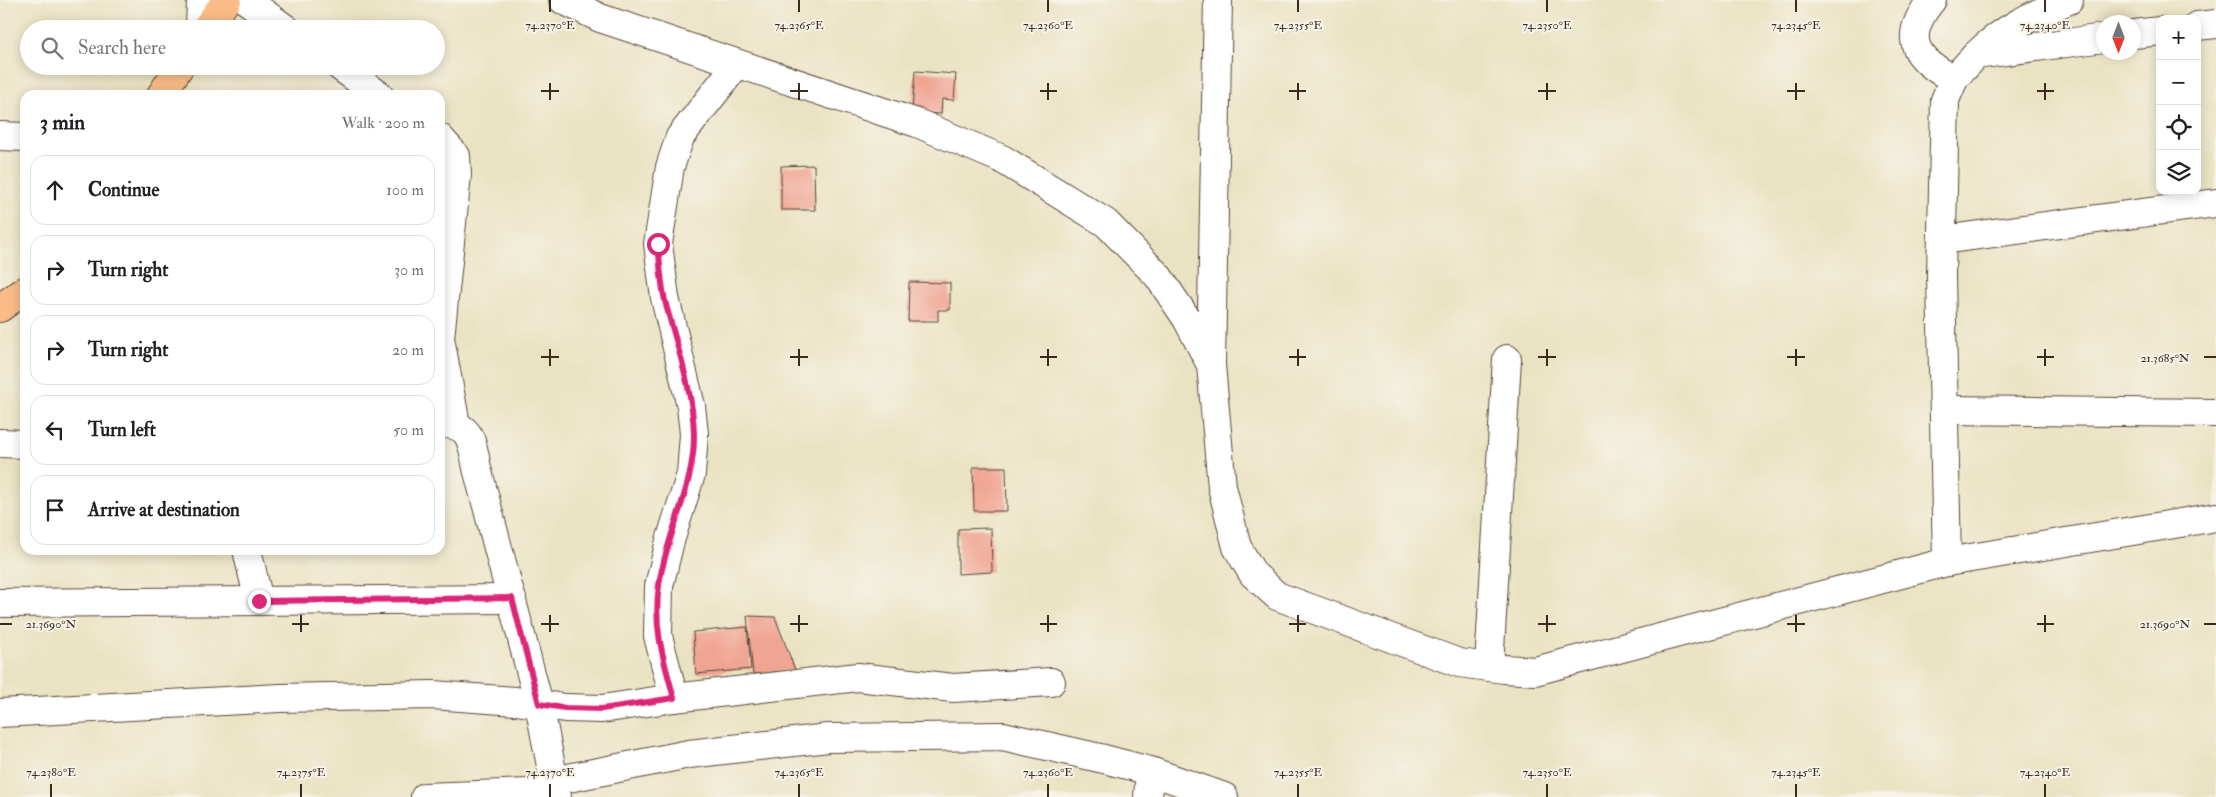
<!DOCTYPE html>
<meta charset="utf-8">
<style>
body{margin:0;font-family:"IM FELL Double Pica",serif;background:#f6f6f6;color:#202124}
.controls{position:absolute;right:15px;top:15px;display:grid;overflow:hidden;border-radius:10px;box-shadow:0 2px 12px #0003}
.controls button{width:45px;height:45px;display:grid;place-items:center;padding:0;border:0;border-bottom:1px solid #e0e0e0;background:#fff;color:#202124;font:25px sans-serif}
.compass{position:absolute;left:2096px;top:15px;width:45px;height:45px;border-radius:50%;background:#fff;box-shadow:0 2px 12px #0003;rotate:180deg}
.stop{position:absolute;width:15px;height:15px;margin:-11px;border:4px solid #db2777;border-radius:50%;background:#fff}
.stop.end{background:#db2777;border-color:#fff;box-shadow:0 1px 5px #0008}
.list{margin:0;padding:0;list-style:none}
h2{display:flex;justify-content:space-between;align-items:center;height:65px;margin:0;padding:0 20px;font-size:21px}
h2 small{font-size:16px;font-weight:400;color:#757577}
.list li{display:grid;grid-template-columns:32px 1fr auto;gap:15px;align-items:center;box-sizing:border-box;height:70px;margin:0 10px 10px;padding:0 10px;border:1px solid #e0e0e0;border-radius:15px}
.list b{display:block;font-size:19px;white-space:nowrap}
.list em{font-size:16px;font-style:normal;color:#757577}
.icon{flex:none;width:28px;height:28px;fill:none;stroke:currentColor;stroke-width:2;stroke-linecap:round;stroke-linejoin:round}
.map{position:relative;flex:none;width:2216px;height:797px;overflow:hidden}
.search{position:absolute;background:#fff;box-shadow:0 2px 12px #0003;left:20px;top:20px;width:425px;height:55px;display:flex;align-items:center;gap:12px;box-sizing:border-box;padding:0 18px;border-radius:28px;color:#757577;font-size:19px}
.panel{position:absolute;background:#fff;box-shadow:0 2px 12px #0003;left:20px;top:90px;width:425px;height:465px;border-radius:15px}
.map>svg:first-child{display:block}
</style>
<div class="map">
<svg width="2216" height="797" viewBox="0 0 2216 797">
<rect width="100%" height="100%" fill="#f7f3e8"/>
<filter id="ink" filterUnits="userSpaceOnUse"><feTurbulence type="fractalNoise" baseFrequency=".02" numOctaves="2"/><feDisplacementMap in="SourceGraphic" scale="10" xChannelSelector="R" yChannelSelector="G"/><feConvolveMatrix kernelMatrix="1 2 1 2 8 2 1 2 1" color-interpolation-filters="sRGB"/></filter>
<filter id="wash" filterUnits="userSpaceOnUse"><feTurbulence type="fractalNoise" baseFrequency=".0096" numOctaves="4" result="noise"/><feDisplacementMap in="SourceGraphic" scale="20" xChannelSelector="R" yChannelSelector="G"/><feGaussianBlur stdDeviation="1.12" result="paint"/><feColorMatrix in="noise" values="0 0 0 0 0 0 0 0 0 0 0 0 0 0 0 0 0 1.4 0 .05"/><feComposite in="paint" operator="in"/></filter>
<g filter="url(#wash)">
<rect width="100%" height="100%" fill="#eae3c3"/>
<g id="blocks">
<g fill="#f0a493">
<polygon points="915,71 956,74 954,100 942,99 941,114 912,112"/>
<polygon points="814,165 815,210 781,210 781,166"/>
<polygon points="909,282 950,283 950,310 938,310 938,321 908,321"/>
<polygon points="973,467 1006,467 1007,511 974,511"/>
<polygon points="991,528 992,572 958,574 958,529"/>
<polygon points="747,616 775,617 795,670 753,674"/>
<polygon points="747,627 751,669 696,674 693,632"/>
</g>
</g>
</g>
<g filter="url(#ink)">
<use href="#blocks" fill-opacity="0" stroke="#554637" stroke-width="1"/>
<g fill="none" stroke-linecap="round" stroke-linejoin="round">
<defs>
<g id="minor">
<polyline points="246,0 286,29"/>
<polyline points="563,0 600,18 917,123 1002,159 1106,223 1158,276 1187,319 1211,365 1222,487 1237,547 1253,574 1277,596 1459,663 1504,669 1535,671 1947,562 2216,517"/>
<path d="M 1932,0 C 1901,38 1914,59 1954,79"/>
<polyline points="2197,26 2216,24"/>
<polyline points="200,29 201,0"/>
<polyline points="2134,34 2160,31"/>
<path d="M 1976,55 C 2003,28 2034,14 2069,0"/>
<polyline points="339,66 379,95"/>
<polyline points="0,136 25,137"/>
<polyline points="440,138 456,156 457,175 440,338 456,425"/>
<polyline points="1942,240 2216,203"/>
<polyline points="1211,363 1218,0"/>
<polyline points="1944,410 2216,413"/>
<path d="M 440,424 C 472,422 472,444 477,468 L 539,704 L 557,797"/>
<polyline points="0,443 25,444"/>
<polyline points="247,550 259,601"/>
<polyline points="1947,562 1941,276 1945,100 1954,79 1976,55 2104,38"/>
<polyline points="0,603 512,599"/>
<polyline points="1489,667 1507,359"/>
<polyline points="674,698 658,636 659,586 670,541 691,474 694,434 691,406 665,298 658,244 670,167 680,137 737,64"/>
<polyline points="0,713 279,698 433,695 516,701 565,708 602,709 674,698 858,677 953,688 1051,682"/>
<polyline points="553,781 689,754 828,738 1003,736 1104,759 1150,771 1224,797"/>
<polyline points="425,797 555,792"/>
<polyline points="1148,797 1150,771"/>
</g>
<g id="primary">
<polyline points="205,29 227,0"/>
<polyline points="161,95 180,66"/>
<polyline points="0,308 25,290"/>
</g>
</defs>
<use href="#minor" stroke="#554637" stroke-width="30"/>
<use href="#primary" stroke="#554637" stroke-width="30"/>
<use href="#minor" stroke="#fff" stroke-width="28"/>
<use href="#primary" stroke="#f9bc89" stroke-width="28"/>
</g>
</g>
<g fill="none" stroke-linecap="round" stroke-linejoin="round" filter="url(#ink)">
<path stroke="#db2777" stroke-width="6" d="M 259,601 L 512,598 L 539,704 L 565,708 L 602,709 L 674,698 C 663,658 653,627 659,585 C 666,534 695,487 694,434 C 693,389 676,344 665,301 C 661,283 660,263 658,244"/>
</g>
<path fill="none" stroke="#3b2a1e" stroke-width="2" d="M 550,0 L 550,12M 799,0 L 799,12M 1048,0 L 1048,12M 1298,0 L 1298,12M 1547,0 L 1547,12M 1796,0 L 1796,12M 2045,0 L 2045,12M 550,83 L 550,100M 799,83 L 799,100M 1048,83 L 1048,100M 1298,83 L 1298,100M 1547,83 L 1547,100M 1796,83 L 1796,100M 2045,83 L 2045,100M 541,91 L 559,91M 790,91 L 808,91M 1040,91 L 1057,91M 1289,91 L 1306,91M 1538,91 L 1556,91M 1787,91 L 1805,91M 2037,91 L 2054,91M 550,349 L 550,366M 799,349 L 799,366M 1048,349 L 1048,366M 1298,349 L 1298,366M 1547,349 L 1547,366M 1796,349 L 1796,366M 2045,349 L 2045,366M 541,357 L 559,357M 790,357 L 808,357M 1040,357 L 1057,357M 1289,357 L 1306,357M 1538,357 L 1556,357M 1787,357 L 1805,357M 2037,357 L 2054,357M 2204,357 L 2216,357M 301,615 L 301,632M 550,615 L 550,632M 799,615 L 799,632M 1048,615 L 1048,632M 1298,615 L 1298,632M 1547,615 L 1547,632M 1796,615 L 1796,632M 2045,615 L 2045,632M 0,624 L 12,624M 292,624 L 309,624M 541,624 L 559,624M 790,624 L 808,624M 1040,624 L 1057,624M 1289,624 L 1306,624M 1538,624 L 1556,624M 1787,624 L 1805,624M 2037,624 L 2054,624M 2204,624 L 2216,624M 51,784 L 51,797M 301,784 L 301,797M 550,784 L 550,797M 799,784 L 799,797M 1048,784 L 1048,797M 1298,784 L 1298,797M 1547,784 L 1547,797M 1796,784 L 1796,797M 2045,784 L 2045,797"/>
<g font-size="12" text-anchor="middle" fill="#3b2a1e" stroke="#f7f3e8" stroke-width="4" stroke-linejoin="round" paint-order="stroke">
<text x="550" y="29">74.2370°E</text>
<text x="799" y="29">74.2365°E</text>
<text x="1048" y="29">74.2360°E</text>
<text x="1298" y="29">74.2355°E</text>
<text x="1547" y="29">74.2350°E</text>
<text x="1796" y="29">74.2345°E</text>
<text x="2045" y="29">74.2340°E</text>
<text x="2165" y="362">21.3685°N</text>
<text x="2165" y="628">21.3690°N</text>
<text x="51" y="628">21.3690°N</text>
<text x="51" y="776">74.2380°E</text>
<text x="301" y="776">74.2375°E</text>
<text x="550" y="776">74.2370°E</text>
<text x="799" y="776">74.2365°E</text>
<text x="1048" y="776">74.2360°E</text>
<text x="1298" y="776">74.2355°E</text>
<text x="1547" y="776">74.2350°E</text>
<text x="1796" y="776">74.2345°E</text>
<text x="2045" y="776">74.2340°E</text>
</g>
</svg>
<div class="controls">
<button>+</button>
<button>−</button>
<button><svg class="icon" aria-label="locate" viewBox="0 0 24 24"><circle cx="12" cy="12" r="6"/><path d="M12 2v4M12 18v4M2 12h4M18 12h4"/></svg></button>
<button><svg class="icon" aria-label="layers" viewBox="0 0 24 24"><path d="M12 4l9 5-9 5-9-5zM3 14l9 5 9-5"/></svg></button>
</div>
<svg class="compass" viewBox="-18 -18 36 36"><path d="M0-13l5 13h-10z" fill="#e53935"/><path d="M0 13l5-13h-10z" fill="#757577"/></svg>
<div class="stop" style="left:658px;top:244px"></div>
<div class="stop end" style="left:259px;top:601px"></div>
<div class="search"><svg class="icon" aria-label="search" viewBox="0 0 24 24"><circle cx="10" cy="10" r="6"/><path d="M15 15l6 6"/></svg>Search here</div>
<section class="panel">
<h2>3 min<small>Walk · 200 m</small></h2>
<ul class="list">
<li><svg class="icon" aria-label="ahead" viewBox="0 0 24 24"><path d="M12 20V5M6 11l6-6 6 6"/></svg><div><b>Continue</b></div><em>100 m</em></li>
<li><svg class="icon" aria-label="right" viewBox="0 0 24 24"><path d="M7 20v-9h11M14 6l5 5-5 5"/></svg><div><b>Turn right</b></div><em>30 m</em></li>
<li><svg class="icon" aria-label="right" viewBox="0 0 24 24"><path d="M7 20v-9h11M14 6l5 5-5 5"/></svg><div><b>Turn right</b></div><em>20 m</em></li>
<li><svg class="icon" aria-label="left" viewBox="0 0 24 24"><path d="M17 20v-9H6M10 6l-5 5 5 5"/></svg><div><b>Turn left</b></div><em>50 m</em></li>
<li><svg class="icon" aria-label="arrive" viewBox="0 0 24 24"><path d="M6 21V4h12l-3 4 3 4H6"/></svg><div><b>Arrive at destination</b></div></li>
</ul>
</section>
</div>
